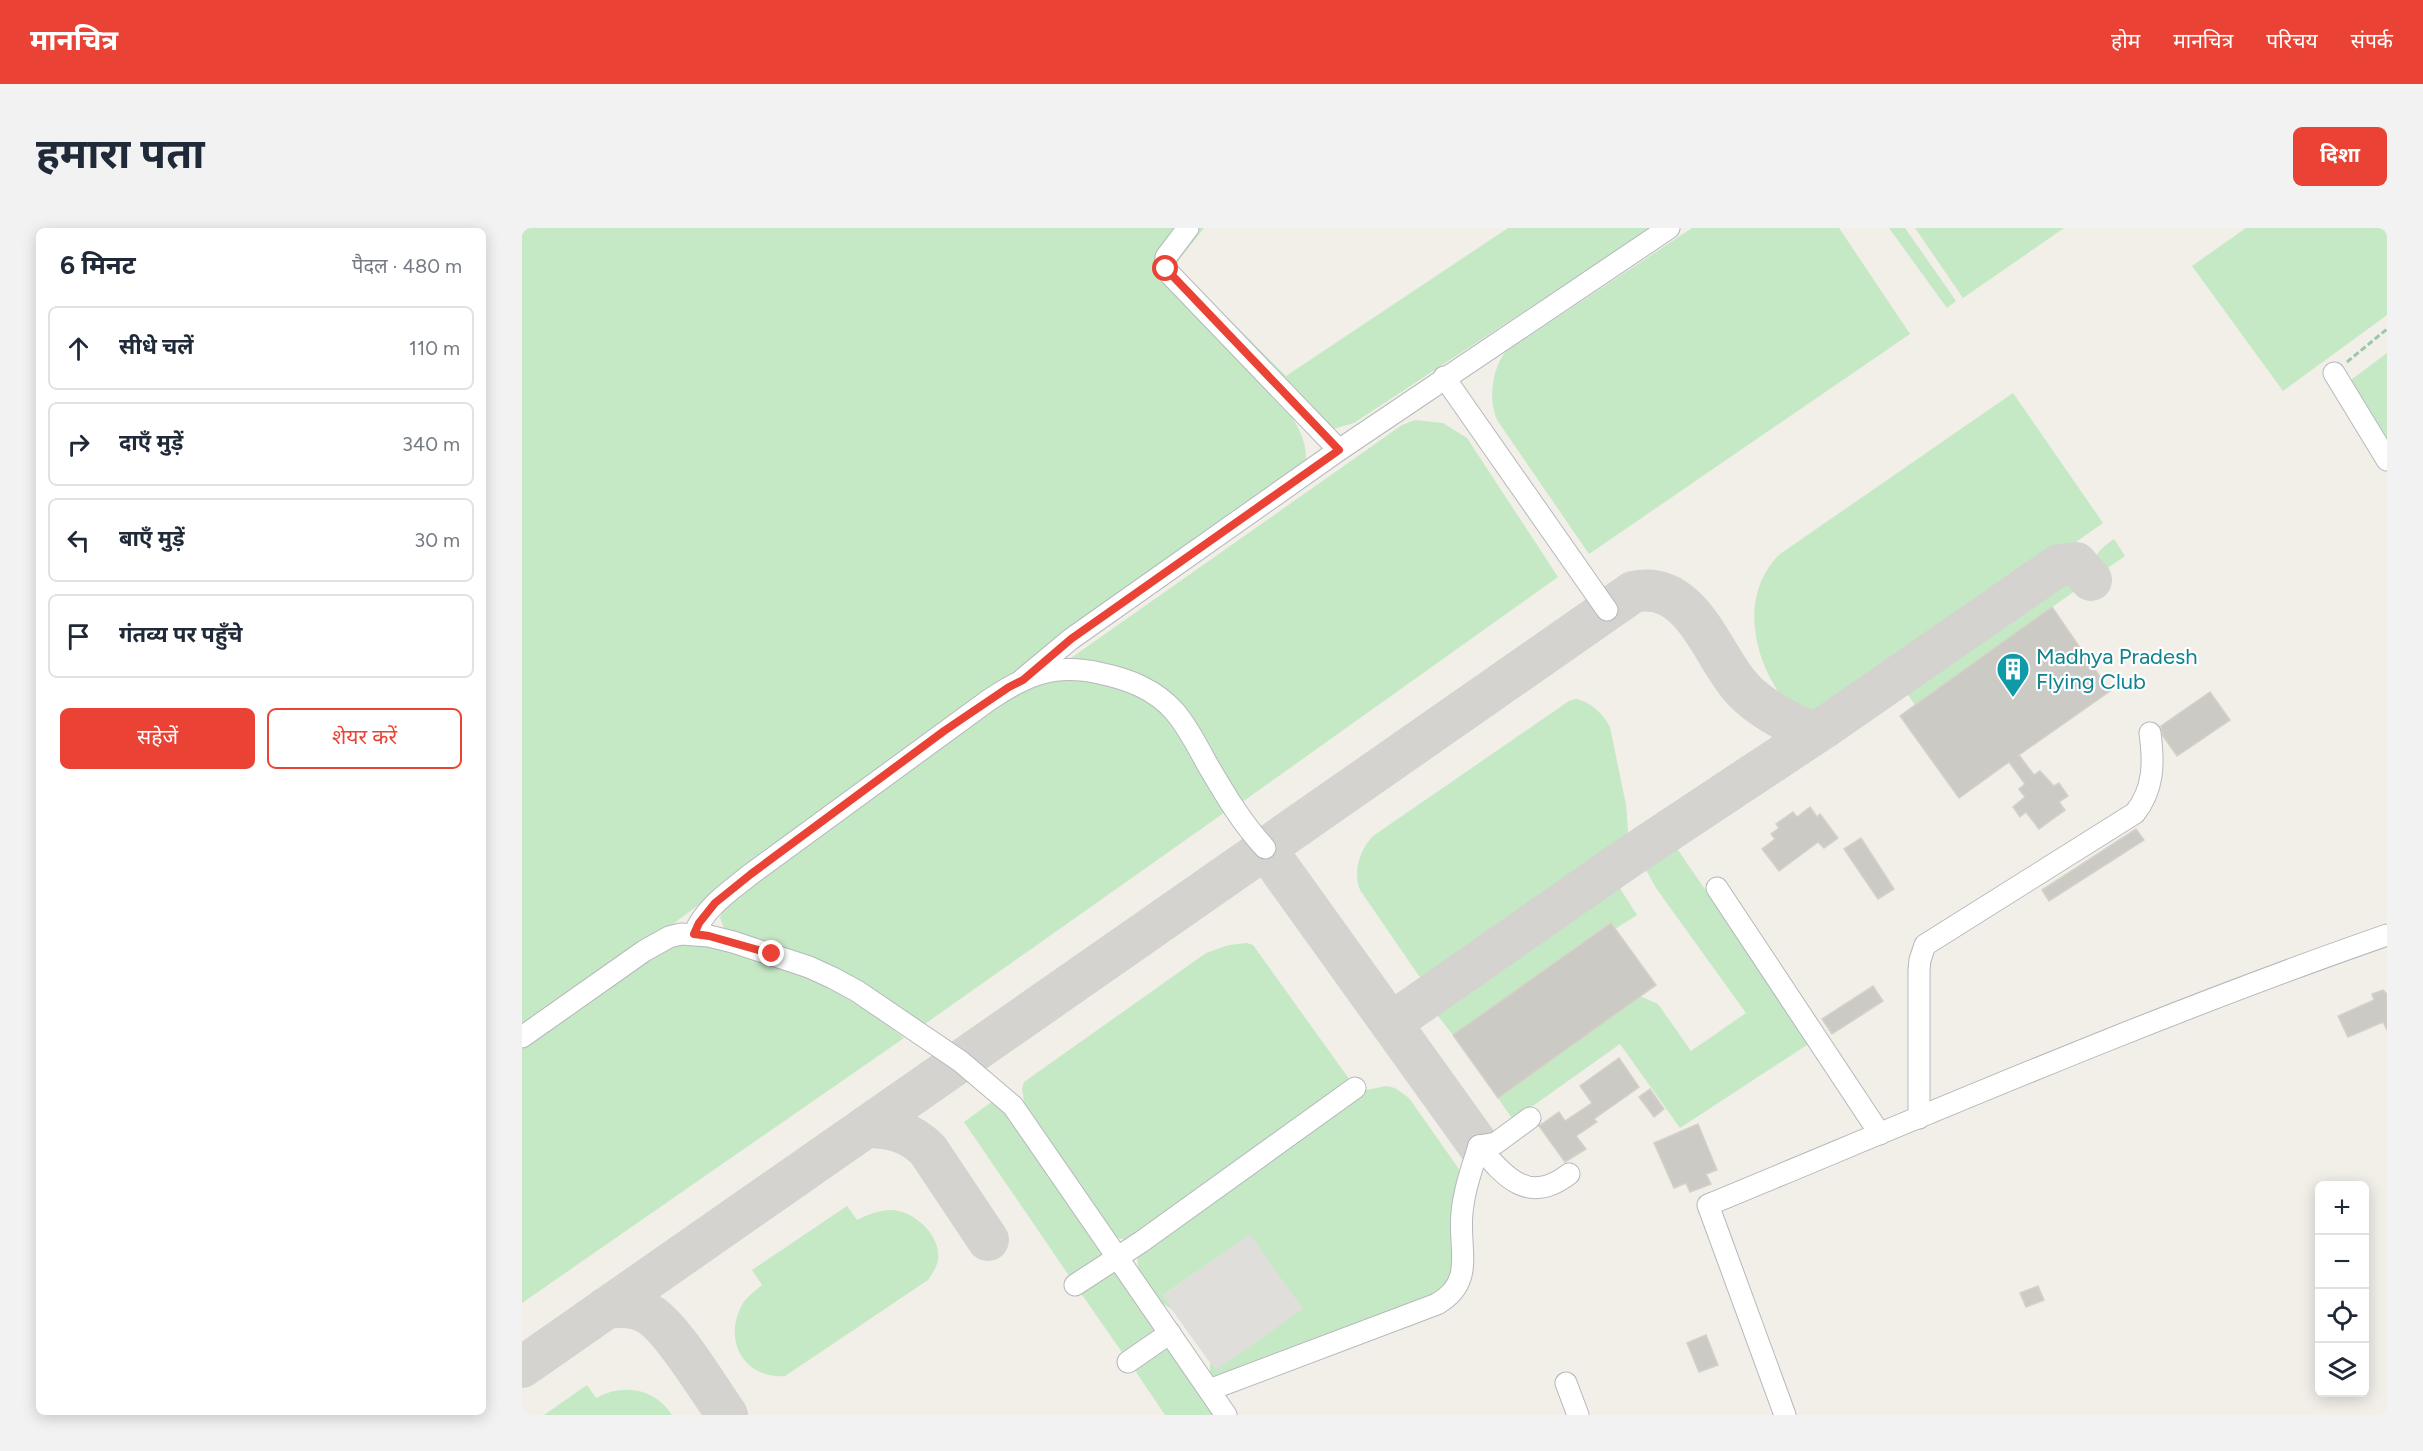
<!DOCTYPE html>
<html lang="hi">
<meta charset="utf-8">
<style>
body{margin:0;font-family:Figtree,"Noto Sans Devanagari",sans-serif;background:#f2f2f3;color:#1f2937}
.controls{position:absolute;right:18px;bottom:18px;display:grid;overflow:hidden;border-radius:9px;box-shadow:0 3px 15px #0003}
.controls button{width:54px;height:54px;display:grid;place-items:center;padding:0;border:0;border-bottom:2px solid #e0e1e3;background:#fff;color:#1f2937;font:30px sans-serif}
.stop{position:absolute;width:18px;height:18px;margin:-14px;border:4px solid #ea4335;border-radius:50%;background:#fff}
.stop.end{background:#ea4335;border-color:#fff;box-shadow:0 2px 6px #0008}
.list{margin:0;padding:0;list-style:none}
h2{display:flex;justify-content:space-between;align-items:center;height:78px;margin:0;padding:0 24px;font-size:26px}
h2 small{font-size:20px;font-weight:400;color:#747a83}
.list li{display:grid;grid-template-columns:39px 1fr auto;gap:18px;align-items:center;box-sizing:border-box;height:84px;margin:0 12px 12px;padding:0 12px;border:2px solid #e0e1e3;border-radius:9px}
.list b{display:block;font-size:22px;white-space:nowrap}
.list em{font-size:20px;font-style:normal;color:#747a83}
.actions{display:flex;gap:12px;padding:18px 24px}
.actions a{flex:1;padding:14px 0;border:2px solid #ea4335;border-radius:9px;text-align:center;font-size:21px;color:#ea4335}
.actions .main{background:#ea4335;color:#fff}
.icon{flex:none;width:33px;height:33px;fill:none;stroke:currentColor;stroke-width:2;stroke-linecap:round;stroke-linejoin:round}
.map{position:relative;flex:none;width:1865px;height:1187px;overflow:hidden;border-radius:9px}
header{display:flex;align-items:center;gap:36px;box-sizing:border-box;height:84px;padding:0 30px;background:#ea4335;color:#fff}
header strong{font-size:28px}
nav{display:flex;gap:33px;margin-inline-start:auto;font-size:21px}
.intro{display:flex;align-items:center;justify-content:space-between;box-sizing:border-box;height:144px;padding:0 36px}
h1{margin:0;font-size:42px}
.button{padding:15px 27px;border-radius:9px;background:#ea4335;color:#fff;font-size:21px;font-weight:700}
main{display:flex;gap:36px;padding:0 36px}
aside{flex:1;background:#fff;border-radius:9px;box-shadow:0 3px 15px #0003}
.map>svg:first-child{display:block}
</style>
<header>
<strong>मानचित्र</strong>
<nav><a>होम</a><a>मानचित्र</a><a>परिचय</a><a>संपर्क</a></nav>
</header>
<div class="intro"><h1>हमारा पता</h1><a class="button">दिशा</a></div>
<main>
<aside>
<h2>6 मिनट<small>पैदल · 480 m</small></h2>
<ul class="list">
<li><svg class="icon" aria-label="ahead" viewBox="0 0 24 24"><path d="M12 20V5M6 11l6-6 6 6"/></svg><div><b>सीधे चलें</b></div><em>110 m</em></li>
<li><svg class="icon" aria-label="right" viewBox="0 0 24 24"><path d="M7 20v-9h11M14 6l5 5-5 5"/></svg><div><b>दाएँ मुड़ें</b></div><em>340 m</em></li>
<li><svg class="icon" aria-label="left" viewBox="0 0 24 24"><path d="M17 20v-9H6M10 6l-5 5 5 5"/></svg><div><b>बाएँ मुड़ें</b></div><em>30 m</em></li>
<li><svg class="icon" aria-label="arrive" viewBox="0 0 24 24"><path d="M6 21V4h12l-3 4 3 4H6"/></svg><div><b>गंतव्य पर पहुँचे</b></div></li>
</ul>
<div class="actions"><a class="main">सहेजें</a><a>शेयर करें</a></div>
</aside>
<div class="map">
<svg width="1865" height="1187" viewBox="0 0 1865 1187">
<rect width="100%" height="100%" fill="#f1efe8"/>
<polygon fill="#e0deda" points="728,1005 782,1081 694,1143 640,1068"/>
<g fill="#c5e8c5">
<path d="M 0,0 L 661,0 L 638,29 L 769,187 C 778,202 785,216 784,234 L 444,479 L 144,701 L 0,802 Z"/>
<polygon points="674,0 682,0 653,37 764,148 986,0 1129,0 832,195 811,201 647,34"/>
<path d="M 1170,0 L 1317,0 L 1388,106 L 1067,326 L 975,192 C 966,170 970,143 983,124 Z"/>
<polygon points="1367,0 1383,0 1434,73 1425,80"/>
<polygon points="1393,0 1542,0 1441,70"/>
<polygon points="1724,0 1865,0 1865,87 1761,163 1670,38"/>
<polygon points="1865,125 1865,218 1825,155"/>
<path d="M 1491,165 L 1581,295 L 1320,478 C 1307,483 1288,489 1275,483 C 1264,479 1257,465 1251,455 C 1228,415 1222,361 1258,326 Z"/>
<polygon points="893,192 921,195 945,210 1036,349 716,577 652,476 539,437 880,197"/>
<path d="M 1592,311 L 1603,328 L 1577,346 C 1566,330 1579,320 1592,311 Z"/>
<polygon points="1538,350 1548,350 1557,360 1393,477 1380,458"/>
<polygon points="574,447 638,476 706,582 400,798 202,701 198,689 205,673 506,454"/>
<path d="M 1054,471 C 1069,474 1081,486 1088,499 L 1104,577 L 1106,603 L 1096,623 L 1071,644 L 910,752 L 903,752 L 897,748 L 838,662 C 831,643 837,623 851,608 L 1047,473 Z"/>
<polygon points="1154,619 1288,815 1158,900 1098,816 991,892 976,870 1118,768 1136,776 1169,823 1224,785 1134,660 1123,640 1132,631"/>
<polygon points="1092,651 1115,687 1093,701 1088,695 931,807 916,788 920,775"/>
<path d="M 163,715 C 244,724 319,759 382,810 L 0,1075 L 0,816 L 149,717 Z"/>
<polygon points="725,715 731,717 830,855 607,1012 595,1010 587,1003 503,879 500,861 502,854 684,725 707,717"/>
<path d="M 864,858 L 873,860 L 887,870 L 939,944 L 935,1038 L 918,1068 L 696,1152 L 688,1145 L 688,1134 L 694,1142 L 781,1081 L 728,1006 L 641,1067 L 650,1081 C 631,1071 613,1051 616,1028 L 840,863 Z"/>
<polygon points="471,873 479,877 583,1028 552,1055 442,894"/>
<path d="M 325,978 L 335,992 C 345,987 355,983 367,982 C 390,981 419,1006 416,1031 C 415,1039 410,1046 406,1052 L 263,1148 C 224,1151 202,1115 218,1081 C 222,1070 232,1064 240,1057 L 230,1042 Z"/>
<polygon points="591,1040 635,1102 604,1130 556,1061"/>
<polygon points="643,1116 696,1187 643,1187 610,1138"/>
<path d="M 65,1157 L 74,1170 C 101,1155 133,1160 150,1187 L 22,1187 Z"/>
</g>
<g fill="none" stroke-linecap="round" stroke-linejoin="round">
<g stroke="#d4d3d0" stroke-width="42">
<polyline points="743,620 957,918"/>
<polyline points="869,795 1104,631 1303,499"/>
<path d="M 344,899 C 369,899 388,904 406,922 L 466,1012"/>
<path d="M 84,1080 C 99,1078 112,1078 125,1085 C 148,1096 188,1163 205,1187"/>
<path d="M 0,1139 L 1111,364 C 1168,351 1188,422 1217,457 C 1229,472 1248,484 1265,493 C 1277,499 1289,506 1303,499 L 1537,337 L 1554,335 L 1569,352"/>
</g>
</g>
<g fill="#cccac5" stroke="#d6d1c6" stroke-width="1.5">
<polygon points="1530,379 1588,463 1497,527 1512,547 1518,543 1532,558 1537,555 1546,568 1537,574 1543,582 1517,601 1504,584 1498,589 1491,579 1503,569 1497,561 1503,556 1487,534 1437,570 1378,488"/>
<polygon points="1688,464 1708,492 1655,528 1641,508 1639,498"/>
<polygon points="1288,579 1295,589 1298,586 1316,610 1302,620 1296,614 1257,643 1240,621 1253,611 1249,606 1257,600 1254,596 1271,584 1275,589"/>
<polygon points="1614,601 1622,612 1527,673 1520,662"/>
<polygon points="1339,610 1372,661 1356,671 1322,621"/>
<polygon points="1089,695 1134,757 976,870 931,807"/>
<polygon points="1351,758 1361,773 1310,806 1300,791"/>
<polygon points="1861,762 1865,766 1865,802 1861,794 1826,809 1816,788 1852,772 1850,766"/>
<polygon points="1097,830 1117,859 1072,891 1075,894 1054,908 1064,921 1043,934 1017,898 1037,884 1043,893 1070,875 1058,858"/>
<polygon points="1128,861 1142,881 1132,889 1117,869"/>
<polygon points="1176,896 1195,942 1184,946 1189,956 1168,964 1164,955 1152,960 1132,915"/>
<polygon points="1516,1058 1522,1072 1504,1079 1498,1065"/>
<polygon points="1184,1107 1196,1137 1177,1144 1165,1115"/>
</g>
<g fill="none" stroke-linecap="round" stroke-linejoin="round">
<defs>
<g id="minor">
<polyline points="666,0 644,29 643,41 817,222"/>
<polyline points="1812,145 1865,232"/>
<polyline points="922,149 1085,382"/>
<polyline points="501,451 549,411 817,222 1147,0"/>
<polyline points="1195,660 1358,906"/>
<path d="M 172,706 C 183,679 207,664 229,646 L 467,472 C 504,447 532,435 577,445 C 606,451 633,461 653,484 C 665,498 675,517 684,534 C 702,565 719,594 743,620"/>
<polyline points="0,809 122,723 147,709 159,706 187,708 211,714 287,739 311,750 335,763 438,833 491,878 704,1187"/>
<path d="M 1397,890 L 1397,742 L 1398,732 L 1403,717 L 1613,585 C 1632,561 1632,535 1628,505"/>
<path d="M 957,918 C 983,950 1007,977 1047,946"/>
<polyline points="957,918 974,915 1008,890"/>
<polyline points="553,1057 619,1014 833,860"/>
<polyline points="606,1134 648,1105"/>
<polyline points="1044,1155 1056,1187"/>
<path d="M 687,1162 L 915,1076 C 954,1054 936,1021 940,985 C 942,962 950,940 957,918"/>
<path d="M 1263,1187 L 1186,977 C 1411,884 1635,787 1865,707"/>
</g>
</defs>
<use href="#minor" stroke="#b5b8bc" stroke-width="23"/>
<polyline stroke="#9cc7a9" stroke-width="3" stroke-dasharray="6 3" stroke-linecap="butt" points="1825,134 1865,101"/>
<use href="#minor" stroke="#fff" stroke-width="21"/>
</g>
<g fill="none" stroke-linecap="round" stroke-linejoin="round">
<polyline stroke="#ea4335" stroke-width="8" points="250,726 187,708 172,706 177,695 193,675 229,646 422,503 487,459 501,452 549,411 817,222 644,41"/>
</g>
<defs>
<symbol id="building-pin" viewBox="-11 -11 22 30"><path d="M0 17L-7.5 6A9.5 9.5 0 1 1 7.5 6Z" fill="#0f9aa8" stroke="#fff"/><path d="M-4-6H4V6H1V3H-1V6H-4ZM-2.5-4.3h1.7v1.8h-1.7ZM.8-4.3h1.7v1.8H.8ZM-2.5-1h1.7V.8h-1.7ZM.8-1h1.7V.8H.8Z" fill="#fff"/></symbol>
</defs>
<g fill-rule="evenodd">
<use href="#building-pin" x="1472" y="422" width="38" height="52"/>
</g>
<g text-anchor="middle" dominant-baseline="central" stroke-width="4.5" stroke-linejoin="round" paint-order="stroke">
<g font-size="22" fill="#0d838f" stroke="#fff" text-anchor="start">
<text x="1514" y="428">Madhya Pradesh<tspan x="1514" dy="25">Flying Club</tspan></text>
</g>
</g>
</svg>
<div class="controls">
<button>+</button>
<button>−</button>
<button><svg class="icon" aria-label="locate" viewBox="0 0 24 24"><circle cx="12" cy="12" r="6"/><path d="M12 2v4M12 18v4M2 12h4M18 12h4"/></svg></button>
<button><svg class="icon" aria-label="layers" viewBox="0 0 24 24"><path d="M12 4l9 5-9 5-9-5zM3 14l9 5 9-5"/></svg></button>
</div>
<div class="stop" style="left:644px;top:41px"></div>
<div class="stop end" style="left:250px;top:726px"></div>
</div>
</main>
